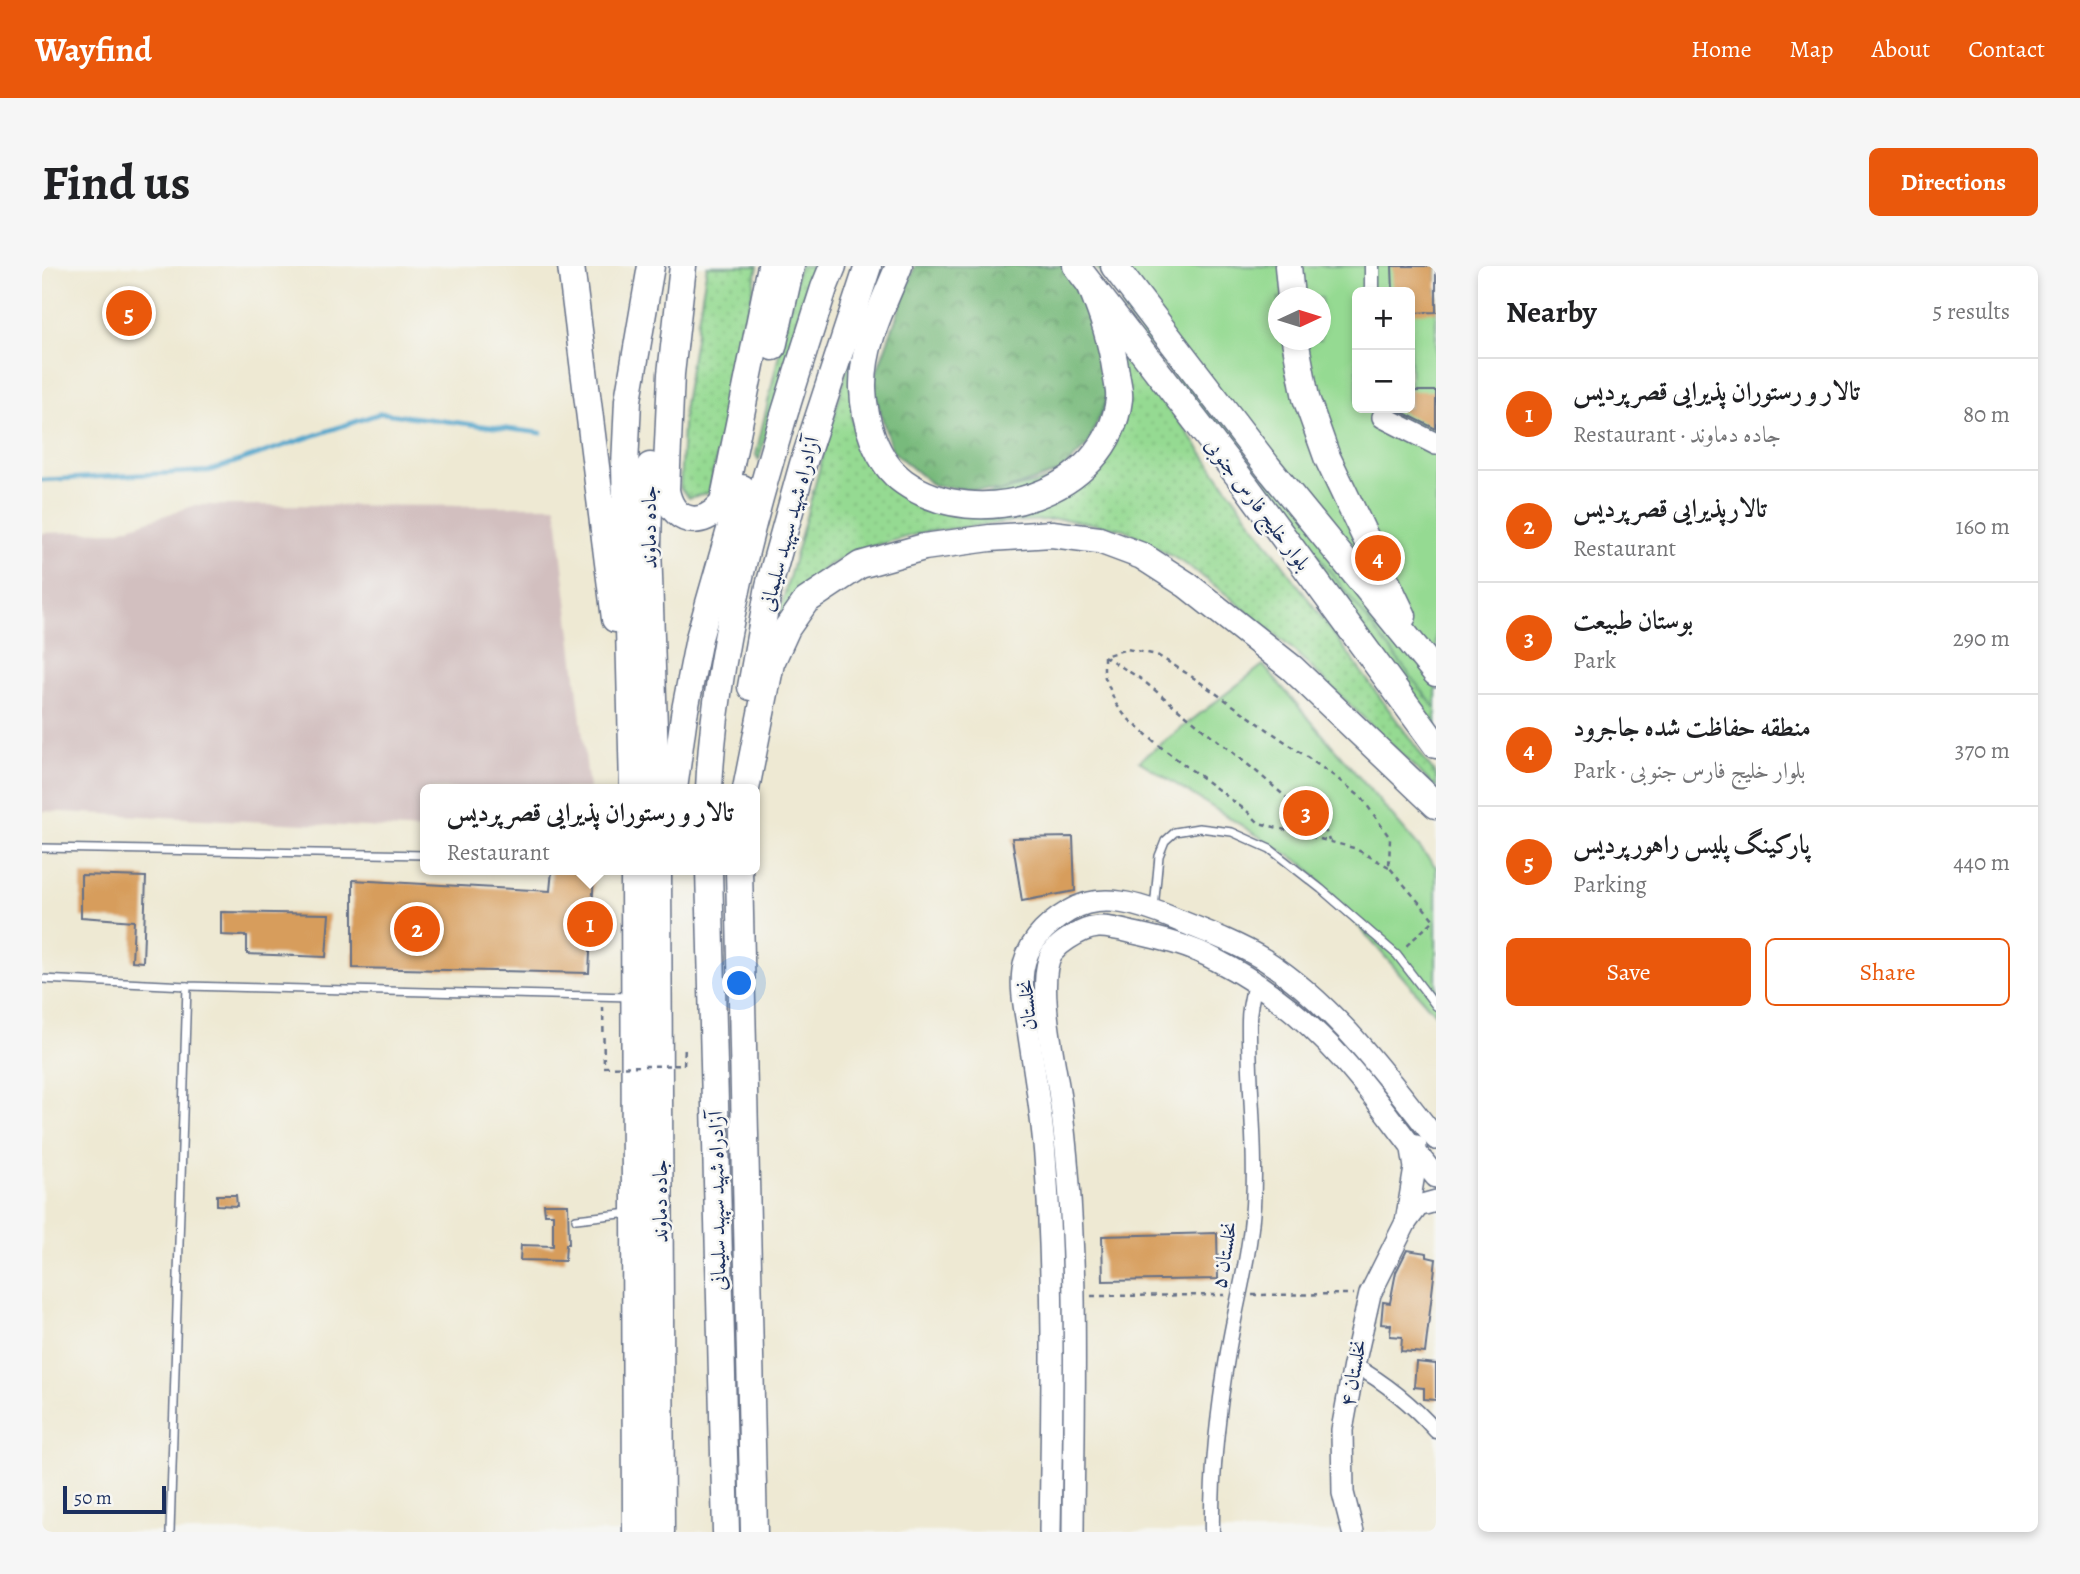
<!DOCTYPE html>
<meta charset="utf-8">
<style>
body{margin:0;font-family:Alegreya,Amiri,serif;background:#f6f6f6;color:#202124}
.controls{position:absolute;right:21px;top:21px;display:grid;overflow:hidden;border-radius:10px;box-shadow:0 4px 10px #0003}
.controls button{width:63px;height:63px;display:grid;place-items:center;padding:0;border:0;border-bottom:2px solid #e0e0e0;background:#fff;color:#202124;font:35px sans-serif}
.compass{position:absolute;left:1226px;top:21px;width:63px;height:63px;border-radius:50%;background:#fff;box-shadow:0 4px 10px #0003;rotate:86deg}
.scale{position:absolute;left:21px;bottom:18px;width:103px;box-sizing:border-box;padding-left:7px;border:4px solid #1b2f5e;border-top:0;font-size:19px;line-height:24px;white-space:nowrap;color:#1b2f5e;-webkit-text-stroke:5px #f6f6f2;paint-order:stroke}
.you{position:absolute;left:698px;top:718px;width:24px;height:24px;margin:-18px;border:5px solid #fff;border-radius:50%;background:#1a73e8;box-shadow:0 0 0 10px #1a73e833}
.badge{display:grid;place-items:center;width:46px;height:46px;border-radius:50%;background:#ea580c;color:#fff;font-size:23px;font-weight:700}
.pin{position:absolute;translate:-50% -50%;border:4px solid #fff;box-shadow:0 2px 7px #0006}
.popup{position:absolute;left:378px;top:518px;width:340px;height:91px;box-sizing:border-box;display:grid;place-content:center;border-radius:10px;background:#fff;filter:drop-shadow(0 2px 5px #0005);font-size:23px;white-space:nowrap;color:#757577}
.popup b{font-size:26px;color:#202124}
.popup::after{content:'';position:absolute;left:50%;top:100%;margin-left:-14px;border:14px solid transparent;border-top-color:#fff}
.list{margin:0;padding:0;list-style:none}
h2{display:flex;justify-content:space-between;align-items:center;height:91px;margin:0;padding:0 28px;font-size:30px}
h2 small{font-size:23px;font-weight:400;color:#757577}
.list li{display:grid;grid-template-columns:46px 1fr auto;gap:21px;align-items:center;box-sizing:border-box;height:112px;padding:0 28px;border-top:2px solid #e0e0e0}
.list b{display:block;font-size:26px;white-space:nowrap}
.list p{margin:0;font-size:23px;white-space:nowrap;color:#757577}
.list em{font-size:23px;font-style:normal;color:#757577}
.actions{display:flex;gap:14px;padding:21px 28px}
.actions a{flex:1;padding:16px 0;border:2px solid #ea580c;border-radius:10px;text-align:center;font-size:24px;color:#ea580c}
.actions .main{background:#ea580c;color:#fff}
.map{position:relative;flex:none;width:1394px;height:1266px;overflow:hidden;border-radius:10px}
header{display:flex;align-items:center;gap:42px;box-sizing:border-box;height:98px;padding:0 35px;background:#ea580c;color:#fff}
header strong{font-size:33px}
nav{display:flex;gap:38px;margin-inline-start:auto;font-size:24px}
.intro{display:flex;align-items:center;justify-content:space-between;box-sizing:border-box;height:168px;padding:0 42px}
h1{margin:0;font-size:49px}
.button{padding:18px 32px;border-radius:10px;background:#ea580c;color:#fff;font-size:24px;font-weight:700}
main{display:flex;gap:42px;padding:0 42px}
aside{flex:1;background:#fff;border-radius:10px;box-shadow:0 4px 10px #0003}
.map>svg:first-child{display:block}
</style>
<header>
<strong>Wayfind</strong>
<nav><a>Home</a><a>Map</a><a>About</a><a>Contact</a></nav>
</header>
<div class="intro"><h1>Find us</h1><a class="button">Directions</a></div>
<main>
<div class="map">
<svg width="1394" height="1266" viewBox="0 0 1394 1266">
<defs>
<pattern id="grass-dots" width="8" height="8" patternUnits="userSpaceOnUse" patternTransform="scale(1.75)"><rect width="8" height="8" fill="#95da92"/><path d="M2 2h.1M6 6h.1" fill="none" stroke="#80bb80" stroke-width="1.8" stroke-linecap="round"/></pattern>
<pattern id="forest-crowns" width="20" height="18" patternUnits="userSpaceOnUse" patternTransform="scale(1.75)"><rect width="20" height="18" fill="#78ba7c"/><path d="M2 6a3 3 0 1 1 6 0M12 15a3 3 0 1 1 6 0" fill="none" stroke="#629869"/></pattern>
</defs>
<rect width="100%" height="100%" fill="#f6f6f2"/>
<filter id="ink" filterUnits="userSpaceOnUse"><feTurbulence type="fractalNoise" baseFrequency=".0143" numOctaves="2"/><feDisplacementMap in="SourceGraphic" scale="14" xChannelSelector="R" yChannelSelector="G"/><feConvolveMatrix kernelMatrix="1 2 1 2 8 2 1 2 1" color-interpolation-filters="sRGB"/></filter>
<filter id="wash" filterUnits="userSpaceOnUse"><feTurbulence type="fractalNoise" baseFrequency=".00686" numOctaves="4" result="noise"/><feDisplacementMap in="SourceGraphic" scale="28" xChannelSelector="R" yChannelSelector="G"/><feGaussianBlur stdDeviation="1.57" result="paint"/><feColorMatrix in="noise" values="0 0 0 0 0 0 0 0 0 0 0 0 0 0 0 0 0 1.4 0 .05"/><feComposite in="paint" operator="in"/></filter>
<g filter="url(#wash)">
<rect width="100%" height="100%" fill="#eee9d3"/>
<polygon fill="#d2bfbf" points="154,239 514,240 547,523 384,523 383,564 0,545 0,267 75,265"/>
<g fill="url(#grass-dots)" stroke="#588478" stroke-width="2">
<polygon points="665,0 716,0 667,227 647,232 638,222 642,138"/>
<polygon points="757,0 770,0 717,194 714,189"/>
<polygon points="1084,36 1394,429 1394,460 1079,42"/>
<polygon points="1070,60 1178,212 1372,478 1394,510 1394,522 1250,383 1184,328 1145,299 1082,263 1021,253 968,256 882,266 821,283 786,299 757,323 732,366 811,82 810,155 833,209 857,229 890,242 1054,203"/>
</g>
<polygon fill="url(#forest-crowns)" stroke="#4a746d" stroke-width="2" points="873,0 1020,0 1028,11 1061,80 1065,133 1046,179 1018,206 958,226 892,220 850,185 830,119"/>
<g fill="#95da92" stroke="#588478" stroke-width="2" fill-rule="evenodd">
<path d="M 1053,0 L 1394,0 L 1394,443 ZM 1315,26 L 1368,26 L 1368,142 L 1315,142 ZM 1237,32 L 1279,32 L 1279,74 L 1237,74 Z"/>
<polygon points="1221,399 1394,601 1394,749 1264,600 1097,495"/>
</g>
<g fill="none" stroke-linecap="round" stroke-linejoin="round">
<polyline stroke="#4fa4cb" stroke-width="4.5" points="0,214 167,205 339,147 499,167"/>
</g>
<g id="blocks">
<g fill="#d79d5b">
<polygon points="1350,0 1394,0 1394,46 1368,47 1368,26 1351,26"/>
<polygon points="1368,125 1394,125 1394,163 1352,142 1368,142"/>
<polygon points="1031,571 1033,625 980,635 970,572"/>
<polygon points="510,604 552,606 547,707 311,702 311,614 508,625"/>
<polygon points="39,609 104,611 101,696 90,695 92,655 39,651"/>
<polygon points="179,646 287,648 284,691 205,688 205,670 179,669"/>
<polygon points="175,929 194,929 195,940 175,939"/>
<polygon points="502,938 526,938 527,978 524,978 523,995 478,994 479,979 511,980 511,948 503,948"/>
<polygon points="1175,967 1176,1013 1061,1015 1060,970"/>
<polygon points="1365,984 1385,987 1385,991 1394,993 1383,1087 1359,1085 1360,1071 1348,1070 1349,1059 1339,1058 1341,1036 1348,1037 1354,1006"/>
<polygon points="1374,1096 1394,1098 1394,1134 1382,1133 1382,1122 1372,1121"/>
</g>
</g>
</g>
<g filter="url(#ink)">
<use href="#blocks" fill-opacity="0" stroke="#657087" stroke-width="2"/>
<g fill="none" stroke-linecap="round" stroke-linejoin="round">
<defs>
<g id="lane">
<polyline points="0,582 384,589"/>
<polyline points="1112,643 1117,590 1123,575 1133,566 1157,562 1190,566 1228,583 1279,623 1355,689 1394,740"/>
<polyline points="0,713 145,720 589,731"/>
<polyline points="534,953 588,947"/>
<polyline points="128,1266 145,720"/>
</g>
<g id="street">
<polyline points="1330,0 1330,26"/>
<path d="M 1312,1099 C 1344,1117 1369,1137 1394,1165"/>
<path d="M 1170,1266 C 1169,1206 1176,1145 1186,1086 C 1194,1038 1208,990 1211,940 C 1215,878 1206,816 1207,754 C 1207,742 1210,730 1213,718"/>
</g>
<g id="secondary">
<polyline points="1341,151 1394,178"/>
<polyline points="1364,956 1373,902 1370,883 1374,880"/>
<path d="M 1008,1266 C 1010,1140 1013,1016 1003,890 C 1000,850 993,810 987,770 C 984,749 978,725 981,704 C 985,677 1005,658 1027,645 C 1059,625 1100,639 1133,653 C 1163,665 1195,677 1223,694 C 1293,739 1343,809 1394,873"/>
<path d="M 1031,1266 C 1032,1119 1038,971 1017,825 C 1012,794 994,712 1010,687 C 1014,682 1021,676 1026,673 C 1052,656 1063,660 1092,667 C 1120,673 1149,680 1174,694 C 1221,718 1265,754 1300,793 C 1334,830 1362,873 1394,911"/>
<polyline points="1311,1266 1301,1227 1300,1164 1312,1099 1328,1028 1364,956 1376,940 1394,935"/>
</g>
<g id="highway">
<polyline points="529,0 573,353"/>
<path d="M 641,0 L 629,108 L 624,224 C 630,257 660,264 681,237 L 729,0"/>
<path d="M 857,0 C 841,39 820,78 821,122 C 822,155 834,196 862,216 C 935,268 1066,229 1077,133 C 1078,125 1075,115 1074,107 C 1069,73 1061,51 1049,20"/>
<polyline points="1034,0 1204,220 1394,479"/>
<polyline points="1072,0 1226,201 1394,407"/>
<polyline points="1246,0 1249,32"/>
<polyline points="1253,74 1264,132 1285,191 1361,350"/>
<polyline points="731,81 749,0"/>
<polyline points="608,200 606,280 614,523"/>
<polyline points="709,421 727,320 761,198 826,0"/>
<polyline points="591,523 583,200 586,134 609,0"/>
<polyline points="632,523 642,449 657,372 700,222"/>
<path d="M 667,523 C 675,350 730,186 782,22 L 791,0"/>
<polyline points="704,523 729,397 745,362 764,335 818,299 882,281 948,272 1010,268 1057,274 1100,290 1145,319 1250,402 1394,539"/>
<polyline points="592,604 594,1266"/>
<polyline points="616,604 619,1266"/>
<polyline points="667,604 684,1266"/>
<polyline points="697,604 712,1266"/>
</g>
</defs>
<use href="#lane" stroke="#657087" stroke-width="10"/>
<use href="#street" stroke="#657087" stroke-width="17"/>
<use href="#secondary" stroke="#657087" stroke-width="24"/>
<use href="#highway" stroke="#657087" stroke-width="29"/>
<g stroke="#657087" stroke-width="2.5" stroke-dasharray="5 5" stroke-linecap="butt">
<polyline points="1062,390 1099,413 1215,506 1284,566 1287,575"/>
<polyline points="1347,601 1312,582 1217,557 1206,546 1120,482 1084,451 1074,438 1062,409 1062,390 1085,383 1115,389 1149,410 1292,510 1320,532 1348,572 1347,601 1392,654 1363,681"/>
<polyline points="561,741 562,801"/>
<polyline points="642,799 643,780"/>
<polyline points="1210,1029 1312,1028"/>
<polyline points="1049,1030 1183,1029"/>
</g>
<use href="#lane" stroke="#fff" stroke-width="7"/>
<use href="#street" stroke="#fff" stroke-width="14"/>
<use href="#secondary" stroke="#fff" stroke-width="21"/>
<use href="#highway" stroke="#fff" stroke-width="26"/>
<polyline stroke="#657087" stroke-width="2.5" stroke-dasharray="5 5" stroke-linecap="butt" points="562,801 642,799"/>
</g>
</g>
<g text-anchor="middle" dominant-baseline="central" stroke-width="5" stroke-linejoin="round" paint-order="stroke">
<g font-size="21" fill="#1b2f5e" stroke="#f6f6f2">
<text transform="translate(1216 238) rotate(53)">بلوار خلیج فارس جنوبی</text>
<text transform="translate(747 258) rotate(-75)">آزادراه شهید سپهبد سلیمانی</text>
<text transform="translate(607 261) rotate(-90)">جاده دماوند</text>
<text transform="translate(985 739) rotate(-95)">نخلستان</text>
<text transform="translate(618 935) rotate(-90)">جاده دماوند</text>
<text transform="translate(675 935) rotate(-91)">آزادراه شهید سپهبد سلیمانی</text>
<text transform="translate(1182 989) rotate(-80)">نخلستان ۵</text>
<text transform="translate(1311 1107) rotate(-79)">نخلستان ۴</text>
</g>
</g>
</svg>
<div class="controls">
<button>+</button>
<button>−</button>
</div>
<svg class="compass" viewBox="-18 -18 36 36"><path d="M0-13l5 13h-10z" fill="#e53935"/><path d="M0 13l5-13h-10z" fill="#757577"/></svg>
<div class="scale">50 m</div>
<div class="you"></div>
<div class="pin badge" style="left:548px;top:658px">1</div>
<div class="popup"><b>تالار و رستوران پذیرایی قصر پردیس</b>Restaurant</div>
<div class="pin badge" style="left:375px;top:663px">2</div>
<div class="pin badge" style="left:1264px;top:547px">3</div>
<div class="pin badge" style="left:1336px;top:292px">4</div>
<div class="pin badge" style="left:87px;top:47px">5</div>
</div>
<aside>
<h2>Nearby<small>5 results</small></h2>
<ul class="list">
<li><span class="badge">1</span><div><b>تالار و رستوران پذیرایی قصر پردیس</b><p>Restaurant · جاده دماوند</p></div><em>80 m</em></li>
<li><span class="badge">2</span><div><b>تالارپذیرایی قصر پردیس</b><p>Restaurant</p></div><em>160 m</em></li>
<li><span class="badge">3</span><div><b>بوستان طبیعت</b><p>Park</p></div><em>290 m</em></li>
<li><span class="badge">4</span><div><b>منطقه حفاظت شده جاجرود</b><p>Park · بلوار خلیج فارس جنوبی</p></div><em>370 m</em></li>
<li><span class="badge">5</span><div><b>پارکینگ پلیس راهور پردیس</b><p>Parking</p></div><em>440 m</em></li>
</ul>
<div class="actions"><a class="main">Save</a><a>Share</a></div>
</aside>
</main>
